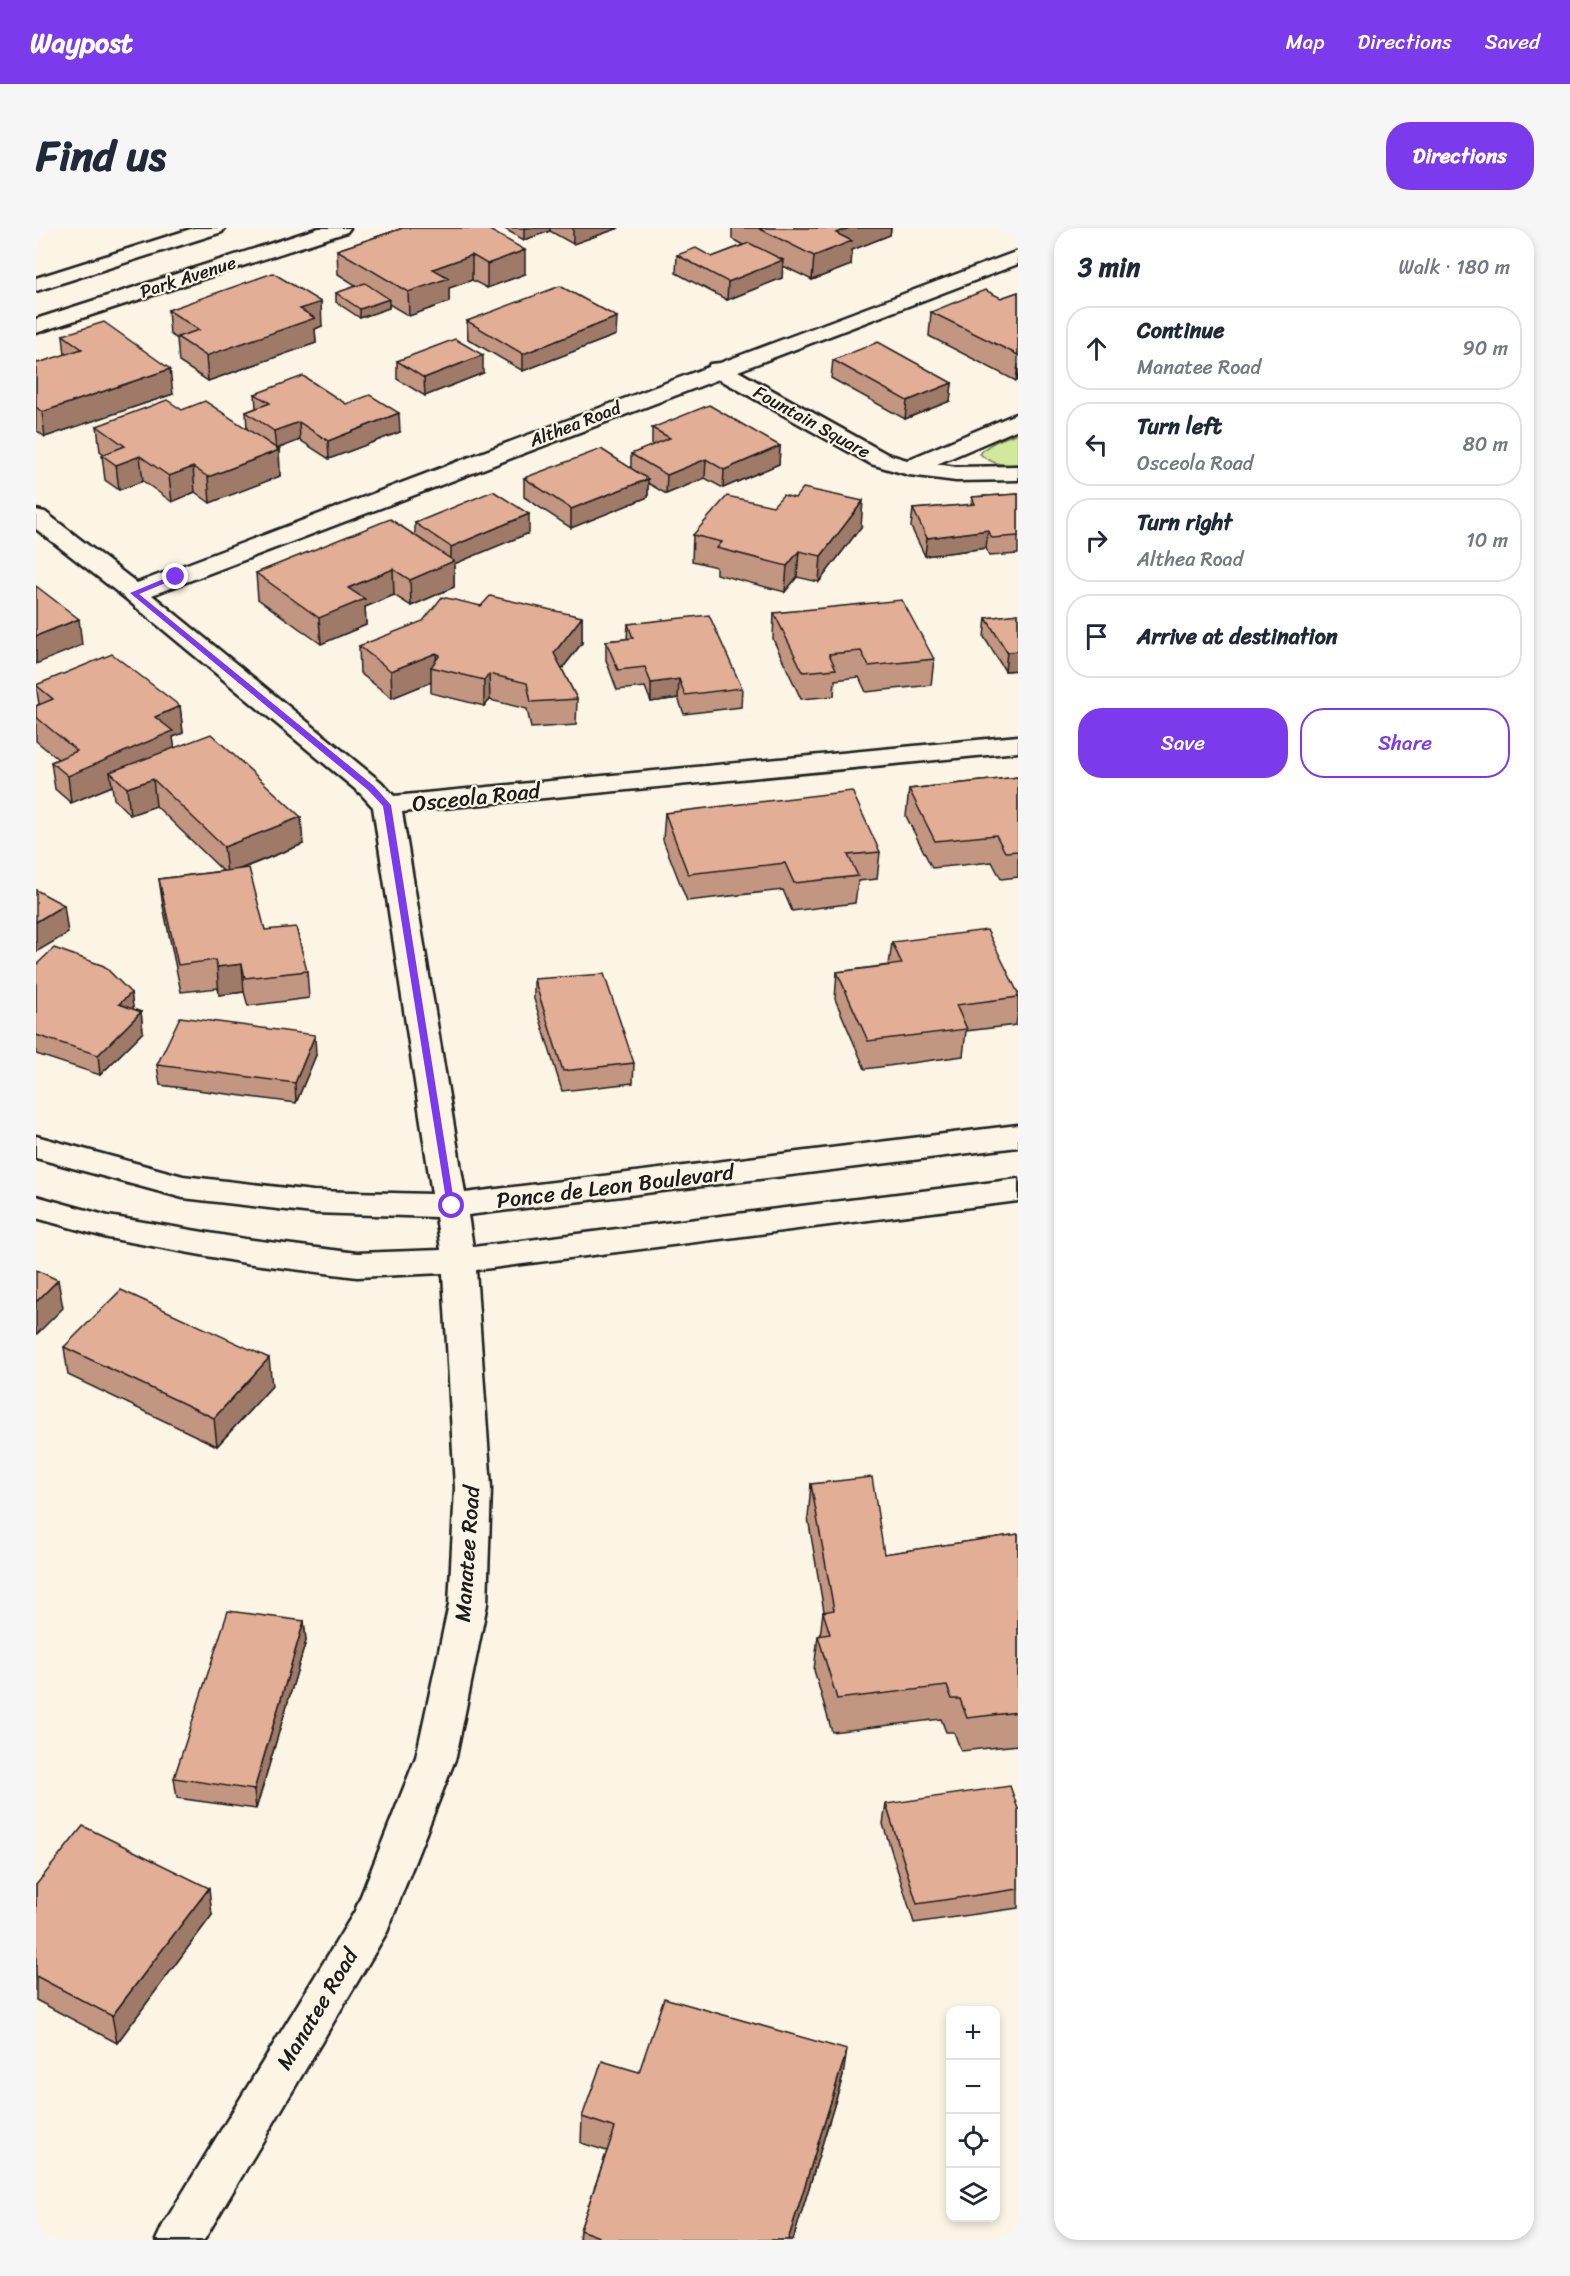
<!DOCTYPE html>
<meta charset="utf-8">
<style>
body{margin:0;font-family:Sriracha,sans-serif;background:#f6f6f7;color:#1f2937}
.controls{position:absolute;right:18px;bottom:18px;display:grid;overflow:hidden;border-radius:12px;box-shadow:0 3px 9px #0003}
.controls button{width:54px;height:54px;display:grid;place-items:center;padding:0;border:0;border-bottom:2px solid #e0e1e3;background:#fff;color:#1f2937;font:30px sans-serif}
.stop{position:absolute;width:18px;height:18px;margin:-14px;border:4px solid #7c3aed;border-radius:50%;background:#fff}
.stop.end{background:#7c3aed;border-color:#fff;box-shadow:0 2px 6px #0008}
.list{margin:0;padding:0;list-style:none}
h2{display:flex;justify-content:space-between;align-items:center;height:78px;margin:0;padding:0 24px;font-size:26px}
h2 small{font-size:20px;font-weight:400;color:#747a83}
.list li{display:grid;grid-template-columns:39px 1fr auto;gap:18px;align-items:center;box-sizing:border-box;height:84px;margin:0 12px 12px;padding:0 12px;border:2px solid #e0e1e3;border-radius:24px}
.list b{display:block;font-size:22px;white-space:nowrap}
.list p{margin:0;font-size:20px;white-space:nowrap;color:#747a83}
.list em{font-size:20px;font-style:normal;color:#747a83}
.actions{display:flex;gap:12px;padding:18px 24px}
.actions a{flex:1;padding:14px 0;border:2px solid #7c3aed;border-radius:24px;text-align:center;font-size:21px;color:#7c3aed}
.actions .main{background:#7c3aed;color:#fff}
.icon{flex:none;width:33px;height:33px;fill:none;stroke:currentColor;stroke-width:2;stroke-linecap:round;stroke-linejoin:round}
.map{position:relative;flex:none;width:982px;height:2012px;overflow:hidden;border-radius:24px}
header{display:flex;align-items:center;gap:36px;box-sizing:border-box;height:84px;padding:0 30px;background:#7c3aed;color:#fff}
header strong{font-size:28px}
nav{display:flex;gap:33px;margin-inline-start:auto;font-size:21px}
.intro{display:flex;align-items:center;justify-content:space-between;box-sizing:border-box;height:144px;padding:0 36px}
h1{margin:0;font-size:42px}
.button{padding:15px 27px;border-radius:24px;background:#7c3aed;color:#fff;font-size:21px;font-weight:700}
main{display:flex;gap:36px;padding:0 36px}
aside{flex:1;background:#fff;border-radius:24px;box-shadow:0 3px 9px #0003}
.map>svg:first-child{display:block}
</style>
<header>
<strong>Waypost</strong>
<nav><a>Map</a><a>Directions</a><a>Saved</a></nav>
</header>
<div class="intro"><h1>Find us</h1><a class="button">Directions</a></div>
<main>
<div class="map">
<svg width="982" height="2012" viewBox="0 0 982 2012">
<rect width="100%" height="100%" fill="#fcf5e5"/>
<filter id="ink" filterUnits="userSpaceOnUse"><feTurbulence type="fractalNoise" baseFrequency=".0167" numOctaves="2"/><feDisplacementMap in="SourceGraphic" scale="12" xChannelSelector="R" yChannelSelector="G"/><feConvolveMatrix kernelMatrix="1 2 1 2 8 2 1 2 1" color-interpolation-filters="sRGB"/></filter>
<g filter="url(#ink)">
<path fill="#d2e89d" stroke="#77825c" stroke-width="1.5" d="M 982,205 L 982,236 C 967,238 956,236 944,226 C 953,214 969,210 982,205 Z"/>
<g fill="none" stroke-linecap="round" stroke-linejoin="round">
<defs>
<g id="minor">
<polygon points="158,0 189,0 186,4 0,63 0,50"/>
<polygon points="283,0 314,0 311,4 0,105 0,91"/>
<polygon points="982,23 982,36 702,143 851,226 871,232 982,185 982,201 901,236 920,239 982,238 982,252 920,253 873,247 835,236 683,151 116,367 345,554 358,568 982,508 982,524 366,584 429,965 982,897 982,919 432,987 437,1019 982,951 982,973 440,1042 455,1260 451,1376 420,1529 351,1704 168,2012 120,2012 127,1997 319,1683 380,1529 413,1376 419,1260 407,1045 321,1049 209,1035 72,1010 0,990 0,968 72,988 209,1011 321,1025 405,1022 400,989 277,985 147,970 0,930 0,908 147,948 277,963 396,966 337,579 325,566 89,370 0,301 0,282 9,284 101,355 672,139 674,136 684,135"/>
</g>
</defs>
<use href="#minor" stroke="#1c1c1c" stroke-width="5"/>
<use href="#minor" fill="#fcf5e5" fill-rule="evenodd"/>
</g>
<g fill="#c39681" stroke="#1c1c1c" stroke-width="1.5">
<polygon points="367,0 489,46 451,60 436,52 413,60 413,74 373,88 353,76 353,80 324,90 300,74 300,65 321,58 302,46 301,22"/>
<polygon points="467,0 583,0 537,16 514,3 488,12"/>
<polygon points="696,0 855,0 854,7 816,22 815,37 776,52 747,38 746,50 691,72 640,45 641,27 676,29 707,17 696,11"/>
<polygon points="982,64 982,152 980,153 893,108 895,84 965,70"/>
<polygon points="132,82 286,98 279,101 280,115 172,153 143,134 141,111 134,106"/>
<polygon points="431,93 580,107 487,143 432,111"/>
<polygon points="27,107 137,166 9,209 0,202 0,134 2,135 29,127"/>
<polygon points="797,132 916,155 914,173 869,191 795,150"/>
<polygon points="361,133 447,145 389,168 361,151"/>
<polygon points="219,166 310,176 364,204 293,231 264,212 241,221 243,222 244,248 174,275 159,264 136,274 107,253 83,262 69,252 66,227 68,226 64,223 61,198 211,201 210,184 220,180"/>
<polygon points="616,200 744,218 743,236 687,260 669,250 630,266 612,255 612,269 535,300 488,269 488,250 595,240 595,226 616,218"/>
<polygon points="982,266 982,326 953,328 950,320 889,328 875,299 877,281 935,277 936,269"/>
<polygon points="379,295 493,305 418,336 418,359 375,378 358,367 329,379 330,397 285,416 222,371 220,345 379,308"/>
<polygon points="825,299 783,354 761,349 749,364 680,346 680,339 656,333 657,307"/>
<polygon points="445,378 546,389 546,415 526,441 541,471 540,497 495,500 491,481 454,472 448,478 395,465 395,454 356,470 324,445 323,418"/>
<polygon points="738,385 898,431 895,457 830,464 823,449 799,452 798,468 765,471 737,411"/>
<polygon points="982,386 982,442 969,443 948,409 950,390"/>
<polygon points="592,396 706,460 705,479 648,486 642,470 615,474 609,459 581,462 570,432 570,413 591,411"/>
<polygon points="0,457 144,478 147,505 137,509 138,519 267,616 205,641 229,702 271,743 273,770 212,778 208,764 183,767 182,760 145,764 127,678 123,651 187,643 120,578 94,587 78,571 76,558 35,575 19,561 15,534 22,531 0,513 0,478 3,476"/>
<polygon points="982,549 982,649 965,651 956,634 896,640 870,588 873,561"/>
<polygon points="629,585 844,624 841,651 822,653 819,675 756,683 747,662 651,673 627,612"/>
<polygon points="856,714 982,765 982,783 980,797 930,803 927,828 829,841 799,771 801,744 853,737"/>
<polygon points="0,737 95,765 97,781 105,784 107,804 64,847 0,826"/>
<polygon points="498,751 598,835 597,855 526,863 498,771"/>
<polygon points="280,827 260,875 124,857 121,837"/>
<polygon points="28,1119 236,1158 181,1218 32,1147"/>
<polygon points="775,1256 848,1326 982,1306 982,1517 925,1523 918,1504 910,1504 905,1491 796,1504 778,1442 782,1408 784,1408 787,1384 788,1383 772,1290"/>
<polygon points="268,1393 270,1413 220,1581 141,1570 138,1550"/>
<polygon points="850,1576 982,1581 982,1680 878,1695 847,1596"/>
<polygon points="0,1657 176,1687 81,1815 0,1772"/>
<polygon points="603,1844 807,1848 757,2012 543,2012 544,2002 571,1923 545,1915 546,1889"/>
</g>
<g fill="#9f7a69" stroke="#1c1c1c" stroke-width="1.5">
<polygon points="488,0 514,0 514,3 488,12"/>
<polygon points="537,0 583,0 537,16"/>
<polygon points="813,0 855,0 854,7 816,22 815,37 776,52 778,28 800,5"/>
<polygon points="489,22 489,46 451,60 451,36"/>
<polygon points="436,27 436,52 413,60 413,74 373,88 372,64 397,41"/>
<polygon points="747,32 746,50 691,72 692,54"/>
<polygon points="353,71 353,80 324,90 324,81"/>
<polygon points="285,74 286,98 279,101 280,115 172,153 170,128 264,81"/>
<polygon points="581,89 580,107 487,143 487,126"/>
<polygon points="447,127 447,145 389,168 388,150"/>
<polygon points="982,136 982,152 980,153"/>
<polygon points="134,141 137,166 9,209 6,184"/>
<polygon points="916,155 914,173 869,191 871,173"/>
<polygon points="363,185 364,204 293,231 292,213"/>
<polygon points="263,194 264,212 240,221 238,203"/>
<polygon points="744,218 743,236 687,260 688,242"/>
<polygon points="243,222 244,248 174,275 172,249"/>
<polygon points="104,228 107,253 83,262 80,237"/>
<polygon points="670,231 669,250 630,266 631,247"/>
<polygon points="157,239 159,264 136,274 133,248"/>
<polygon points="612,251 612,269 535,300 535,281"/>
<polygon points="827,273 825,299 783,354 785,328"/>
<polygon points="493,286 493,305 418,336 418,359 375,378 374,352 415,334 415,319"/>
<polygon points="952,302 950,320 889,328 891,310"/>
<polygon points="763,323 761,349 749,364 751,338"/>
<polygon points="357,341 358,367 329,379 330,397 285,416 283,390 312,360"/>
<polygon points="546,389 546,415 518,451 518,425"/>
<polygon points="43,391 46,417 0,436 0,408"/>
<polygon points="982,423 982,442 969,443 971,424"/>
<polygon points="400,425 401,440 395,439 395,454 356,470 355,443"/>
<polygon points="453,446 454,472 448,478 448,452"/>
<polygon points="643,451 642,470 615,474 615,455"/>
<polygon points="144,478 147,505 137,509 140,530 74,544 76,558 35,575 32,548 119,489"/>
<polygon points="117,551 120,578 94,587 91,560"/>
<polygon points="265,589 267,616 191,646 188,619"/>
<polygon points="28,677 32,705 0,724 0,694"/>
<polygon points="206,736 208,764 183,767 181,739"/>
<polygon points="95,765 98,785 83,776"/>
<polygon points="105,784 107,804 64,847 62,827"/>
<polygon points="279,807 280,827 260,875 259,855"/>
<polygon points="22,1052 27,1080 0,1107 0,1074"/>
<polygon points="233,1130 236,1158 181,1218 178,1190"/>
<polygon points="268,1393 270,1413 220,1581 218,1562"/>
<polygon points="173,1660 176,1687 81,1815 76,1788"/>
<polygon points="811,1822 807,1848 757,2012 752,2012"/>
</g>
<g fill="#e3ae96" stroke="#1c1c1c" stroke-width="1.5">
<polygon points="367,0 450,0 489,22 451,36 436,27 397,41 413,50 372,64 301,22"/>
<polygon points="722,0 813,0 800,5 816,13 778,28"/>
<polygon points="713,15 747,32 692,54 641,27 660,20 676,29"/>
<polygon points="237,45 285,74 264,81 279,90 170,128 141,109 163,102 132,82"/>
<polygon points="329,55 353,71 324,81 300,65"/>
<polygon points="524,58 581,89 487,126 431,93"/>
<polygon points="949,62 965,70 982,64 982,127 895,84"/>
<polygon points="68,94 134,141 6,184 0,179 0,134 2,135 46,121 27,107"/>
<polygon points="419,111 447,127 388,150 361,133"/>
<polygon points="842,114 916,155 871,173 797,132"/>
<polygon points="267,148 310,176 334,167 363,185 292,213 263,194 238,203 210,184 234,175 219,166"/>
<polygon points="131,172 146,182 169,173 243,222 172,249 157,239 133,248 104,228 80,237 66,227 89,218 61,198"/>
<polygon points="673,177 744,218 688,242 670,231 631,247 595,226 634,210 616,200"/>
<polygon points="565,221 612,251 535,281 488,250"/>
<polygon points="767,260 827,273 785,328 763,323 751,338 681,320 686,314 657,307 691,268 737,278 747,267 759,270"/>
<polygon points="457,263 493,286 415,319 379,295"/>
<polygon points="982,266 982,308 956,310 952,302 891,310 877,281 939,276 936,269"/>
<polygon points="354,291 418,333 374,352 357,341 312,360 329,371 283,390 220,345"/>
<polygon points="0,358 43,391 0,408"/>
<polygon points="454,368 546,389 518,425 541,471 495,474 491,455 453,446 448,452 395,439 404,427 400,425 355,443 323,418 387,393 406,369 445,378"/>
<polygon points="866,372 898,431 833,438 825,423 793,426 800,441 767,444 738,385"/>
<polygon points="982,386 982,423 971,424 950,390"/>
<polygon points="673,387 706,460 649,467 643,451 615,455 609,439 582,442 570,413 597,410 592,396"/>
<polygon points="76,426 144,478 119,489 137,503 32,548 15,534 41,523 0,489 0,478 17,471 0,457"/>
<polygon points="175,506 265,589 188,619 117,551 91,560 74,544"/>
<polygon points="982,549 982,623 969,624 960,607 899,613 873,561"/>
<polygon points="816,563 844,624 812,627 822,648 758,655 749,635 652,646 629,585"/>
<polygon points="213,640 229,702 260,699 271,743 209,750 206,736 181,739 179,732 142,737 123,651"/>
<polygon points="0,662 28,677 0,694"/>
<polygon points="951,702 982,765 982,769 920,777 931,801 832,813 801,744 866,736 856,714"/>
<polygon points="18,720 68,738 95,765 83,776 105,784 62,827 0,807 0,737"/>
<polygon points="568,746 598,835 527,843 498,751"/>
<polygon points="144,789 279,807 259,855 121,837"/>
<polygon points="0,1042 22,1052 0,1074"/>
<polygon points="85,1062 233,1130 178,1190 28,1119"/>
<polygon points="836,1249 848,1326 982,1306 982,1484 931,1490 924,1471 916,1471 911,1458 801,1471 782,1408 794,1406 787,1384 798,1382 775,1256"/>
<polygon points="192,1383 268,1393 218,1562 138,1550"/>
<polygon points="974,1558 982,1581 982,1661 881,1676 850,1576"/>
<polygon points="47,1598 173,1660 76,1788 0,1748 0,1657"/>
<polygon points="628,1770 811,1822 752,2012 562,2012 563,2009 544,2002 579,1900 546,1889 566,1833 603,1844"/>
</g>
</g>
<polygon fill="#7c3aed" points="137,347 144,349 103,366 338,558 355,577 419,980 416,981 411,978 347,578 332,562 94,365"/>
<g text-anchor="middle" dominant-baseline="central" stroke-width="4.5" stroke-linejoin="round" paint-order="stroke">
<g font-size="18" fill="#1c1c1c" stroke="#fcf5e5">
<text transform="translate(152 49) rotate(-18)">Park Avenue</text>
<text transform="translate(776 194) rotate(29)">Fountain Square</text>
<text transform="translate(539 196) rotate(-21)">Althea Road</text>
</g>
<g font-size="22" fill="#1c1c1c" stroke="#fcf5e5">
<text transform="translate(440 569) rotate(-6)">Osceola Road</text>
<text transform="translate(579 958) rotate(-7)">Ponce de Leon Boulevard</text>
<text transform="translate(431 1326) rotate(-86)">Manatee Road</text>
<text transform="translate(281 1781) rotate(-59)">Manatee Road</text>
</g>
</g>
</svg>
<div class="controls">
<button>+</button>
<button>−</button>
<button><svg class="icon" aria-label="locate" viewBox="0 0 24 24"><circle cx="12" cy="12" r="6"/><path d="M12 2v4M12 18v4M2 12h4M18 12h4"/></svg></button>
<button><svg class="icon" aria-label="layers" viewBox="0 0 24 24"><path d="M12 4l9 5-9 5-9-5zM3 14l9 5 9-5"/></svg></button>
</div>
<div class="stop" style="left:416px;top:978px"></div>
<div class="stop end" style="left:140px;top:349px"></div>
</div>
<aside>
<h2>3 min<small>Walk · 180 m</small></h2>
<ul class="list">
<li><svg class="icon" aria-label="ahead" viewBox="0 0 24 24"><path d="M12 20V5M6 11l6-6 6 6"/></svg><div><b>Continue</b><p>Manatee Road</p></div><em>90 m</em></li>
<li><svg class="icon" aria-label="left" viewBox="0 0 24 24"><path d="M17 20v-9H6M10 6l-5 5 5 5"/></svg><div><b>Turn left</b><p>Osceola Road</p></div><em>80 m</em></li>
<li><svg class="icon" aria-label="right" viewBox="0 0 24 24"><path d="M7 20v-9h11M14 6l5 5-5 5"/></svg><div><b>Turn right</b><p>Althea Road</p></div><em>10 m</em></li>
<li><svg class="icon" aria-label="arrive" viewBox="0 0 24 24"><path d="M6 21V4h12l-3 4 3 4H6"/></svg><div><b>Arrive at destination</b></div></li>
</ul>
<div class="actions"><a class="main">Save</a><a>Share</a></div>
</aside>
</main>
